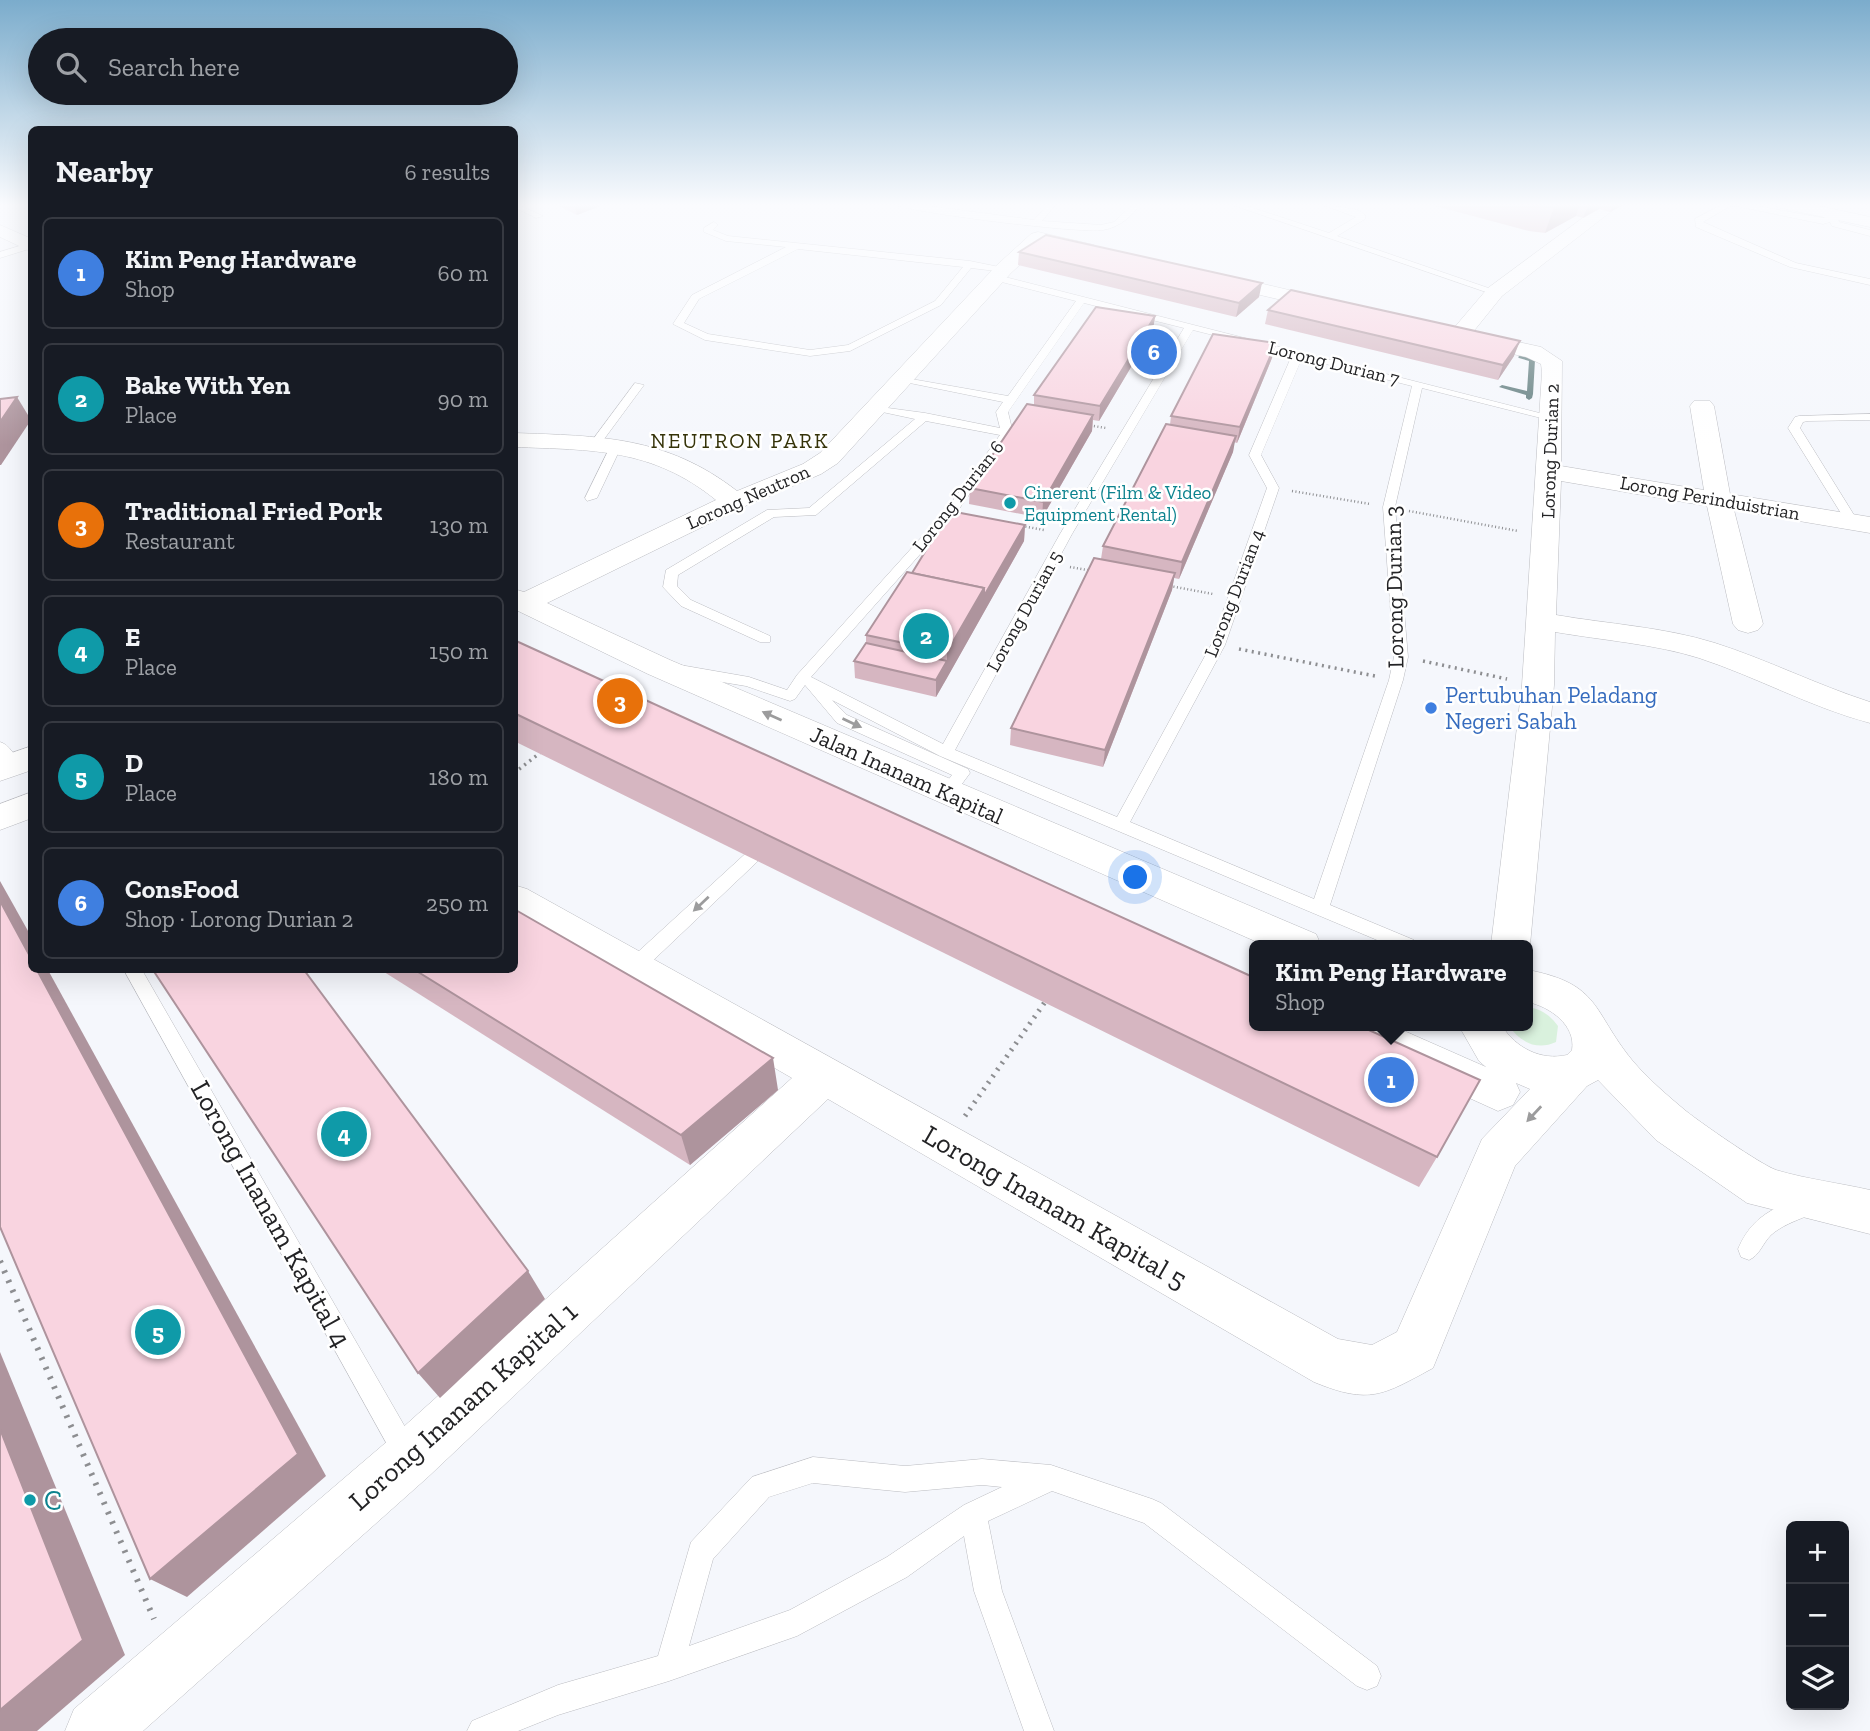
<!DOCTYPE html>
<meta charset="utf-8">
<style>
body{margin:0;font-family:"Zilla Slab",serif;background:#20242c;color:#f1f3f6}
.controls{position:absolute;right:21px;bottom:21px;display:grid;overflow:hidden;border-radius:10px;box-shadow:0 7px 28px #0002}
.controls button{width:63px;height:63px;display:grid;place-items:center;padding:0;border:0;border-bottom:2px solid #363941;background:#171b24;color:#f1f3f6;font:35px sans-serif}
.you{position:absolute;left:1136px;top:878px;width:24px;height:24px;margin:-18px;border:5px solid #fff;border-radius:50%;background:#1a73e8;box-shadow:0 0 0 10px #1a73e833}
.badge{display:grid;place-items:center;width:46px;height:46px;border-radius:50%;background:#0b8043;color:#fff;font-size:23px;font-weight:700}
.pin{position:absolute;translate:-50% -50%;border:4px solid #fff;box-shadow:0 2px 7px #0006}
.popup{position:absolute;left:1249px;top:940px;width:284px;height:91px;box-sizing:border-box;display:grid;place-content:center;border-radius:10px;background:#171b24;filter:drop-shadow(0 2px 5px #0005);font-size:23px;white-space:nowrap;color:#9ea1a6}
.popup b{font-size:26px;color:#f1f3f6}
.popup::after{content:'';position:absolute;left:50%;top:100%;margin-left:-14px;border:14px solid transparent;border-top-color:#171b24}
.list{margin:0;padding:0;list-style:none}
h2{display:flex;justify-content:space-between;align-items:center;height:91px;margin:0;padding:0 28px;font-size:30px}
h2 small{font-size:23px;font-weight:400;color:#9ea1a6}
.list li{display:grid;grid-template-columns:46px 1fr auto;gap:21px;align-items:center;box-sizing:border-box;height:112px;margin:0 14px 14px;padding:0 14px;border:2px solid #363941;border-radius:10px}
.list b{display:block;font-size:26px;white-space:nowrap}
.list p{margin:0;font-size:23px;white-space:nowrap;color:#9ea1a6}
.list em{font-size:23px;font-style:normal;color:#9ea1a6}
.icon{flex:none;width:38px;height:38px;fill:none;stroke:currentColor;stroke-width:2;stroke-linecap:round;stroke-linejoin:round}
.map{position:relative;flex:none;width:1870px;height:1731px;overflow:hidden}
.search{position:absolute;background:#171b24;box-shadow:0 7px 28px #0002;left:28px;top:28px;width:490px;height:77px;display:flex;align-items:center;gap:18px;box-sizing:border-box;padding:0 24px;border-radius:38px;color:#9ea1a6;font-size:26px}
.panel{position:absolute;background:#171b24;box-shadow:0 7px 28px #0002;left:28px;top:126px;width:490px;height:847px;border-radius:10px}
.map>svg:first-child{display:block}
</style>
<div class="map">
<svg width="1870" height="1731" viewBox="0 0 1870 1731">
<rect width="100%" height="100%" fill="#f5f7fc"/>
<path fill="#d9f1dd" d="M 1528,1007 C 1541,1009 1550,1015 1558,1026 L 1556,1042 C 1537,1051 1520,1042 1509,1026 L 1528,1026 Z"/>
<g fill="none" stroke-linecap="round" stroke-linejoin="round">
<polygon fill="#5f7b7c" fill-rule="evenodd" points="1521,355 1535,360 1533,394 1532,398 1529,400 1526,398 1526,395 1499,387 1502,385 1527,391 1529,361 1519,358 1518,357"/>
<defs>
<g id="service">
<polygon points="514,203 543,216 536,218 514,207"/>
<path d="M 889,203 L 907,203 L 1034,220 L 1049,203 L 1057,203 L 1042,221 L 1101,225 L 1114,222 L 1134,203 L 1142,203 C 1131,216 1121,227 1103,230 C 1082,234 904,212 889,203 Z"/>
<polygon points="1227,203 1238,203 1329,233 1356,217 1317,203 1358,210 1365,215 1365,219 1337,236 1500,292 1492,294"/>
<polygon points="1725,203 1741,203 1823,218 1842,213 1838,219 1839,222 1870,230 1870,236 1832,226 1830,222 1823,224 1736,206 1730,206 1703,222 1796,263 1870,279 1870,285 1790,267 1696,227 1695,219"/>
<path d="M 714,222 L 718,225 L 713,230 L 728,236 L 970,261 L 1009,269 L 1004,272 L 971,268 L 941,305 L 850,351 L 810,356 L 705,340 L 673,324 L 692,295 L 786,247 L 726,241 L 704,232 L 704,228 ZM 798,249 L 963,267 L 935,301 L 848,345 L 810,350 L 708,334 L 684,323 L 699,299 Z"/>
<polygon points="26,244 32,244 32,248 0,258 0,252"/>
<path d="M 997,275 L 1555,417 L 1549,420 L 1422,388 L 1395,507 L 1408,657 L 1403,680 L 1330,905 L 1414,940 L 1416,945 L 1389,945 L 940,756 L 832,700 L 847,715 L 968,769 L 970,773 L 953,796 L 941,796 L 939,792 L 952,775 L 837,723 L 805,685 L 795,699 L 790,701 L 746,686 L 680,675 L 673,670 L 680,665 L 749,677 L 787,690 L 797,675 L 946,510 L 1000,435 L 926,421 L 816,515 L 774,517 L 678,575 L 677,586 L 691,600 L 770,636 L 770,642 L 760,642 L 681,606 L 663,587 L 666,570 L 767,510 L 809,508 L 915,419 L 873,410 L 873,406 L 925,413 L 1000,428 L 996,412 L 1003,402 L 895,380 L 900,377 L 1008,396 L 1076,301 L 994,280 L 994,276 ZM 1084,303 L 1184,328 L 1060,534 L 943,744 L 811,677 L 954,516 L 1013,433 L 1008,412 ZM 1193,330 L 1292,355 L 1249,455 L 1267,488 L 1211,645 L 1117,817 L 955,750 L 1072,534 ZM 1302,358 L 1412,386 L 1383,507 L 1394,657 L 1389,680 L 1314,899 L 1130,822 L 1225,645 L 1279,488 L 1261,455 Z"/>
<polygon points="635,383 644,385 599,446 591,446 591,442"/>
<polygon points="1870,414 1870,420 1808,421 1803,422 1800,428 1859,523 1853,527 1847,523 1788,428 1795,417 1799,416"/>
<polygon points="612,443 622,445 597,498 587,501 585,498"/>
<path d="M 0,742 C 9,744 16,757 21,765 L 19,769 L 7,769 L 0,759 Z"/>
<polygon points="751,852 760,858 757,862 642,971 628,971 626,966 628,961 745,854"/>
<polygon points="124,970 142,970 416,1446 420,1455 416,1464 407,1468 398,1464"/>
<path d="M 1790,1194 L 1807,1202 L 1810,1209 L 1807,1216 C 1795,1221 1781,1226 1771,1235 C 1762,1244 1760,1255 1749,1260 L 1741,1257 L 1738,1249 C 1747,1228 1759,1216 1780,1206 L 1782,1197 Z"/>
<path d="M 813,1457 L 905,1466 L 982,1459 L 1051,1465 L 1152,1499 L 1161,1503 L 1377,1666 L 1381,1676 L 1377,1686 L 1367,1690 L 1357,1686 L 1144,1523 L 1052,1491 L 988,1521 L 1002,1591 L 1054,1731 L 1024,1731 L 974,1591 L 964,1536 L 907,1577 L 797,1636 L 669,1681 L 558,1715 L 518,1731 L 467,1731 L 472,1721 L 558,1685 L 658,1656 L 691,1542 L 752,1477 ZM 813,1483 L 905,1492 L 982,1485 L 1002,1487 L 964,1505 L 887,1557 L 790,1610 L 689,1646 L 713,1559 L 769,1497 Z"/>
</g>
<g id="minor">
<path d="M 1603,203 L 1622,203 L 1502,296 L 1473,332 L 1541,347 L 1562,361 L 1561,466 L 1704,490 L 1690,406 L 1694,401 L 1710,401 L 1714,406 L 1730,494 L 1870,517 L 1870,533 L 1734,510 L 1763,624 L 1758,630 L 1748,633 L 1738,630 L 1733,624 L 1707,506 L 1561,481 L 1556,615 C 1608,624 1664,627 1715,643 C 1768,660 1817,685 1870,702 L 1870,723 C 1810,707 1757,677 1699,658 C 1655,644 1601,640 1555,632 L 1554,685 L 1530,945 L 1528,949 L 1528,945 L 1491,945 L 1522,685 L 1542,372 L 1541,364 L 1526,357 L 1451,340 L 1448,335 L 1488,288 Z"/>
<polygon points="1774,203 1805,203 1870,217 1870,227 1777,207"/>
<polygon points="0,225 32,239 32,252 0,237"/>
<path d="M 1038,232 L 1094,245 L 1096,249 L 1087,255 L 1042,244 L 1011,273 L 838,463 L 821,474 L 743,507 L 547,603 L 670,660 L 1316,934 L 1321,945 L 1264,945 L 648,674 L 514,609 L 514,589 L 524,592 L 716,500 C 652,448 592,450 514,447 L 514,433 C 600,436 666,436 737,491 L 803,464 L 820,453 L 997,265 L 1031,234 Z"/>
<polygon points="1212,272 1340,302 1343,306 1333,312 1205,282 1202,278"/>
<polygon points="32,746 32,770 0,781 0,757"/>
<polygon points="32,792 32,818 0,830 0,804"/>
<path d="M 514,885 L 527,889 L 1338,1339 L 1372,1345 L 1397,1332 L 1482,1139 L 1530,1089 L 1516,1083 L 1520,1092 L 1513,1105 L 1498,1111 L 1337,1038 L 1331,1026 L 1393,1026 L 1486,1067 L 1479,1061 L 1459,1026 L 1502,1026 C 1516,1048 1541,1061 1567,1055 L 1572,1050 C 1576,1025 1550,1007 1528,1002 L 1528,970 C 1601,984 1592,1011 1632,1060 C 1647,1078 1668,1096 1686,1111 C 1701,1123 1760,1164 1776,1170 C 1806,1179 1839,1183 1870,1190 L 1870,1234 L 1747,1203 L 1656,1140 L 1598,1080 L 1587,1086 L 1515,1166 L 1433,1368 C 1383,1395 1370,1405 1314,1382 L 828,1099 L 428,1477 L 143,1731 L 65,1731 L 74,1709 L 390,1439 L 792,1078 L 514,917 Z"/>
</g>
</defs>
<use href="#service" stroke="#bbbcc1" stroke-width="1"/>
<use href="#minor" stroke="#bbbcc1" stroke-width="1"/>
<g stroke="#8d8e91" stroke-width="2.5" stroke-dasharray="1 2.5" stroke-linecap="butt">
<polyline points="1087,425 1106,428"/>
<polyline points="1292,491 1370,504"/>
<polyline points="1409,511 1518,531"/>
<polyline points="1022,526 1044,530"/>
<polyline points="1070,567 1093,571"/>
<polyline points="1170,586 1213,594"/>
</g>
<g stroke="#8d8e91" stroke-width="3.5" stroke-dasharray="2 4.5" stroke-linecap="butt">
<polyline points="1239,649 1375,676"/>
<polyline points="1423,661 1507,679"/>
<polyline points="514,773 540,753"/>
</g>
<polyline stroke="#8d8e91" stroke-width="5" stroke-dasharray="2 6" stroke-linecap="butt" points="965,1116 1045,1002"/>
<polyline stroke="#8d8e91" stroke-width="6" stroke-dasharray="2.5 8" stroke-linecap="butt" points="0,1261 154,1619"/>
<use href="#service" fill="#fff" fill-rule="evenodd"/>
<use href="#minor" fill="#fff" fill-rule="evenodd"/>
</g>
<g fill="#d6b6c1">
<polygon points="555,203 608,203 577,215 555,204"/>
<polygon points="1424,203 1627,203 1610,212 1599,209 1583,218 1576,216 1545,233 1529,231"/>
<polygon points="1019,252 1259,297 1236,317 1018,265"/>
<polygon points="1268,310 1514,356 1498,380 1265,324"/>
<polygon points="1155,316 1153,330 1099,421 1093,420 1092,431 1042,518 969,504 970,488 1034,405 1034,395"/>
<polygon points="1272,358 1237,443 1234,442 1233,452 1179,579 1174,578 1172,590 1103,767 1010,745 1011,728 1101,559 1103,546 1170,425 1171,416"/>
<polygon points="1025,525 1024,541 936,697 855,678 854,661 866,643 866,635 912,573"/>
<polygon points="514,640 1437,1157 1419,1187 514,741"/>
<polygon points="381,970 514,970 778,1090 690,1165"/>
</g>
<g fill="#ae949d">
<polygon points="574,203 608,203 577,215"/>
<polygon points="1562,203 1580,203 1576,216 1545,233 1554,207"/>
<polygon points="1589,203 1602,203 1599,209 1583,218"/>
<polygon points="1614,203 1627,203 1610,212"/>
<polygon points="1262,283 1259,297 1236,317 1239,303"/>
<polygon points="1155,316 1153,330 1099,421 1100,406"/>
<polygon points="1520,341 1514,356 1498,380 1503,365"/>
<polygon points="1276,343 1272,358 1237,443 1240,427"/>
<polygon points="17,397 31,420 1,465 0,465 0,422"/>
<polygon points="1093,415 1092,431 1042,518 1043,502"/>
<polygon points="1236,436 1233,452 1179,579 1182,562"/>
<polygon points="1025,525 1024,541 947,678 947,652 984,588"/>
<polygon points="1175,573 1172,590 1103,767 1105,750"/>
<polygon points="947,661 947,678 936,697 936,680"/>
<polygon points="0,881 32,938 32,960 0,901"/>
<polygon points="37,970 48,970 326,1476 187,1597 150,1579"/>
<polygon points="773,1058 778,1090 690,1165 681,1135"/>
<polygon points="528,1271 545,1299 440,1398 418,1373"/>
<polygon points="0,1352 125,1655 37,1731 0,1731"/>
</g>
<g fill="#f9d4e0" stroke="#ae949d" stroke-width="2">
<polygon points="1527,203 1562,203 1554,207 1538,206"/>
<polygon points="1046,235 1262,283 1239,303 1019,252"/>
<polygon points="1291,290 1520,341 1503,365 1268,310"/>
<polygon points="1096,307 1155,316 1100,406 1034,395"/>
<polygon points="1213,334 1276,343 1240,427 1171,416"/>
<polygon points="17,397 0,422 0,399"/>
<polygon points="1027,404 1093,415 1043,502 970,488"/>
<polygon points="1166,424 1236,436 1182,562 1103,546"/>
<polygon points="950,511 1025,525 984,596 984,588 912,573"/>
<polygon points="1094,558 1175,573 1105,750 1011,728"/>
<polygon points="907,572 984,588 947,652 866,635"/>
<polygon points="514,640 1255,978 1255,1026 1360,1026 1480,1080 1437,1157 514,713"/>
<polygon points="866,643 947,661 936,680 854,661"/>
<polygon points="0,901 32,960 32,970 37,970 298,1454 150,1579 0,1227"/>
<polygon points="514,909 773,1058 681,1135 415,970 514,970"/>
<polygon points="153,970 304,970 528,1271 418,1373"/>
<polygon points="0,1429 83,1640 0,1710"/>
</g>
<defs><path id="oneway-solid" d="M-6-.8H1V-3.2L6.5 0L1 3.2V.8H-6Z" transform="scale(1.75)"/></defs>
<g fill="#9c9c9d">
<use href="#oneway-solid" transform="translate(772 716) rotate(-156)"/>
<use href="#oneway-solid" transform="translate(852 723) rotate(25)"/>
<use href="#oneway-solid" transform="translate(701 904) rotate(137)"/>
<use href="#oneway-solid" transform="translate(1534 1114) rotate(133)"/>
</g>
<linearGradient id="sky" x2="0" y2="1"><stop stop-color="#7baccc"/><stop offset="0.46" stop-color="#fafbfe"/><stop offset="1" stop-color="#fafbfe" stop-opacity="0"/></linearGradient>
<rect width="1870" height="445" fill="url(#sky)"/>
<g fill="#0f9aa8" stroke="#fff" stroke-width="2.5">
<circle cx="1010" cy="503" r="7"/>
<circle cx="30" cy="1500" r="7"/>
</g>
<circle fill="#3f7fe0" stroke="#fff" stroke-width="2.5" cx="1431" cy="708" r="7"/>
<g text-anchor="middle" dominant-baseline="central" stroke-width="5" stroke-linejoin="round" paint-order="stroke">
<g font-size="19" fill="#232325" stroke="#fff">
<text transform="translate(1334 363) rotate(14)">Lorong Durian 7</text>
<text transform="translate(1550 451) rotate(-88)">Lorong Durian 2</text>
<text transform="translate(958 496) rotate(-52)">Lorong Durian 6</text>
<text transform="translate(748 497) rotate(-24)">Lorong Neutron</text>
<text transform="translate(1710 498) rotate(10)">Lorong Perinduistrian</text>
<text transform="translate(1234 593) rotate(-69)">Lorong Durian 4</text>
<text transform="translate(1024 611) rotate(-61)">Lorong Durian 5</text>
</g>
<g font-size="19" fill="#0d838f" stroke="#fff" text-anchor="start">
<text x="1024" y="492">Cinerent (Film &amp; Video<tspan x="1024" dy="22">Equipment Rental)</tspan></text>
</g>
<g font-size="21" letter-spacing="2" fill="#353309" stroke="#fff">
<text x="740" y="440">NEUTRON PARK</text>
</g>
<g font-size="23" fill="#232325" stroke="#fff">
<text transform="translate(1394 587) rotate(-91)">Lorong Durian 3</text>
<text transform="translate(907 775) rotate(24)">Jalan Inanam Kapital</text>
</g>
<g font-size="23" fill="#366cbe" stroke="#fff" text-anchor="start">
<text x="1445" y="695">Pertubuhan Peladang<tspan x="1445" dy="26">Negeri Sabah</tspan></text>
</g>
<g font-size="28" fill="#232325" stroke="#fff">
<text transform="translate(1055 1207) rotate(30)">Lorong Inanam Kapital 5</text>
<text transform="translate(271 1214) rotate(61)">Lorong Inanam Kapital 4</text>
<text transform="translate(463 1406) rotate(-42)">Lorong Inanam Kapital 1</text>
</g>
<g font-size="28" fill="#0d838f" stroke="#fff" text-anchor="start">
<text x="44" y="1500">C</text>
</g>
</g>
</svg>
<div class="controls">
<button>+</button>
<button>−</button>
<button><svg class="icon" aria-label="layers" viewBox="0 0 24 24"><path d="M12 4l9 5-9 5-9-5zM3 14l9 5 9-5"/></svg></button>
</div>
<div class="you"></div>
<div class="pin badge" style="left:1391px;top:1080px;background:#3f7fe0">1</div>
<div class="popup"><b>Kim Peng Hardware</b>Shop</div>
<div class="pin badge" style="left:926px;top:636px;background:#0f9aa8">2</div>
<div class="pin badge" style="left:620px;top:701px;background:#e8710a">3</div>
<div class="pin badge" style="left:344px;top:1134px;background:#0f9aa8">4</div>
<div class="pin badge" style="left:158px;top:1332px;background:#0f9aa8">5</div>
<div class="pin badge" style="left:1154px;top:352px;background:#3f7fe0">6</div>
<div class="search"><svg class="icon" aria-label="search" viewBox="0 0 24 24"><circle cx="10" cy="10" r="6"/><path d="M15 15l6 6"/></svg>Search here</div>
<section class="panel">
<h2>Nearby<small>6 results</small></h2>
<ul class="list">
<li><span class="badge" style="background:#3f7fe0">1</span><div><b>Kim Peng Hardware</b><p>Shop</p></div><em>60 m</em></li>
<li><span class="badge" style="background:#0f9aa8">2</span><div><b>Bake With Yen</b><p>Place</p></div><em>90 m</em></li>
<li><span class="badge" style="background:#e8710a">3</span><div><b>Traditional Fried Pork</b><p>Restaurant</p></div><em>130 m</em></li>
<li><span class="badge" style="background:#0f9aa8">4</span><div><b>E</b><p>Place</p></div><em>150 m</em></li>
<li><span class="badge" style="background:#0f9aa8">5</span><div><b>D</b><p>Place</p></div><em>180 m</em></li>
<li><span class="badge" style="background:#3f7fe0">6</span><div><b>ConsFood</b><p>Shop · Lorong Durian 2</p></div><em>250 m</em></li>
</ul>
</section>
</div>
